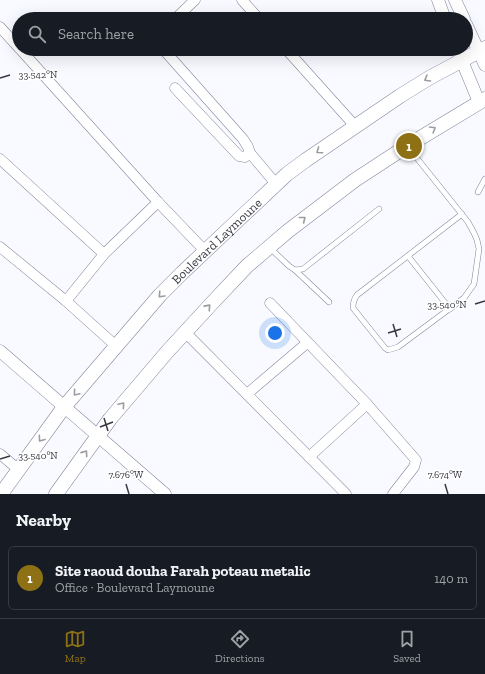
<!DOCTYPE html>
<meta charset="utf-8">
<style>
body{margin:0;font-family:"Zilla Slab",serif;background:#20242c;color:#f1f3f6}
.you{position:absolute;left:275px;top:333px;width:14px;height:14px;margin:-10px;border:3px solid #fff;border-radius:50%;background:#1a73e8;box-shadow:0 0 0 6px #1a73e833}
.badge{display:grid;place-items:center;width:26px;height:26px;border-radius:50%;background:#8e7115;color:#fff;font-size:13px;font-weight:700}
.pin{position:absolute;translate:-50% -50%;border:2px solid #fff;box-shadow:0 1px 4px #0006}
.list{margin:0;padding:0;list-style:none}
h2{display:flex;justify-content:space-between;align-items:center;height:52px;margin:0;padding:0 16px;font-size:17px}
h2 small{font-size:13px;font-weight:400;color:#9ea1a6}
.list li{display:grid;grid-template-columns:26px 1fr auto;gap:12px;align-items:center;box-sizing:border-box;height:64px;margin:0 8px 8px;padding:0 8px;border:1px solid #363941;border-radius:6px}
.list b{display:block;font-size:15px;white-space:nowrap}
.list p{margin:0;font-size:13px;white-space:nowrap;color:#9ea1a6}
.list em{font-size:13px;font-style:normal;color:#9ea1a6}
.icon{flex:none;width:22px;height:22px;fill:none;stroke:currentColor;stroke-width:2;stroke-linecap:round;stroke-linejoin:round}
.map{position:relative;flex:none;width:485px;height:494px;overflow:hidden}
.search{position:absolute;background:#171b24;box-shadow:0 4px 16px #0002;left:12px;right:12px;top:12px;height:44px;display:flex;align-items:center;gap:10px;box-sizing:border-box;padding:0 14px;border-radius:22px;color:#9ea1a6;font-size:15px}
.sheet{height:124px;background:#171b24}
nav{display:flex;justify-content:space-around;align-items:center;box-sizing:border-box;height:56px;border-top:1px solid #363941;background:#171b24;font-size:11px;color:#9ea1a6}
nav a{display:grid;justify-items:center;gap:2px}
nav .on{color:#8e7115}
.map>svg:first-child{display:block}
</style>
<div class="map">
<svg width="485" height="494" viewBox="0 0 485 494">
<rect width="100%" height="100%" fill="#f9faff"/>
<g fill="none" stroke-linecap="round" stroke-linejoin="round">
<defs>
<g id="service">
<path d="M 408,147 L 468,222 L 474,233 L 477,240 L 479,249 L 474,284 L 464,298 L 398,347 L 388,350 L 385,348 L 353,308 C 353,302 354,299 357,295 L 462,214"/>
<polyline points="478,192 485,179"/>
<polyline points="270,248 289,266 295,270 303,269 379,209"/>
<polyline points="408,256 450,309"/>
<polyline points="295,270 329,302"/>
</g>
<g id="minor">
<polyline points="242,0 259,19"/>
<polyline points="175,19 195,0"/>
<polyline points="0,27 19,48"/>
<polyline points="20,49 158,202 205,251"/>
<polyline points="163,49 243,139 248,147 250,153 276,184"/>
<polyline points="286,49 355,126"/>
<polyline points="175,88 239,156 245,157 250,153"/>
<polyline points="0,159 104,254"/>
<polyline points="0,247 66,301 116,346"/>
<polyline points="66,301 104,254 158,202"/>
<polyline points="270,303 367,404 416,460 414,467 393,494"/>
<polyline points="185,332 346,494"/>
<polyline points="247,394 307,343"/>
<polyline points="0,454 19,470"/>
<polyline points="309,457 367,404"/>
</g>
<g id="tertiary">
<polyline points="438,0 445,19"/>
<polyline points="455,0 464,19"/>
<polyline points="466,24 485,65"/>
<polyline points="457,49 479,102"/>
<polyline points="0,351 165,494"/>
</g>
<g id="secondary">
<path id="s1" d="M 1,494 L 64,407 L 160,295 L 182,273 L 287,174 L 306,160 L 400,96 L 429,78 L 485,48"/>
<polyline points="56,494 110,419 167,352 213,302 247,266 288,231 355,180 407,146 485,99"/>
</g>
</defs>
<use href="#service" stroke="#81859c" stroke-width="6"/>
<use href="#minor" stroke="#81859c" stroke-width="11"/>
<use href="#tertiary" stroke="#81859c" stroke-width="13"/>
<use href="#secondary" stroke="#81859c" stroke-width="15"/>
<use href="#service" stroke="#fff" stroke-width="5"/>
<use href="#minor" stroke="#fff" stroke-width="10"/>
<use href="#tertiary" stroke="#fff" stroke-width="12"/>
<use href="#secondary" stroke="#fff" stroke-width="14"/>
</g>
<defs><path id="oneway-chevron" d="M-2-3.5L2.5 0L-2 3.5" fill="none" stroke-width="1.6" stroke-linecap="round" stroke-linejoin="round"/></defs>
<g stroke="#9b9ca0">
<use href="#oneway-chevron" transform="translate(427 79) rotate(150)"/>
<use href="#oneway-chevron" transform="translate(433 129) rotate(-31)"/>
<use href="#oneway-chevron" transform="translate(319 151) rotate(145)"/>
<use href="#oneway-chevron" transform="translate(303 219) rotate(-38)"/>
<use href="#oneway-chevron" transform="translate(161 295) rotate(133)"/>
<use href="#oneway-chevron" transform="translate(208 307) rotate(-48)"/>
<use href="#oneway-chevron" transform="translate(76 393) rotate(130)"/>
<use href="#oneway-chevron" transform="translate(122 405) rotate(-50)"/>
<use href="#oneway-chevron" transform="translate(41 439) rotate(126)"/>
<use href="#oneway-chevron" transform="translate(85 453) rotate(-55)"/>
</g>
<path fill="none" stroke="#373842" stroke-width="1.5" d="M 0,78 L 10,75M 475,304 L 485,301M 393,324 L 397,337M 388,333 L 401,329M 104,418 L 108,431M 100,427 L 113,422M 0,459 L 10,456M 126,484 L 129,494M 445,484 L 448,494"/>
<g text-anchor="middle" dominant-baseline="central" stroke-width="3" stroke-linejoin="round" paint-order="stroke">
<g font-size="13" fill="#373842" stroke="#fff">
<text stroke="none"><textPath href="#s1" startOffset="333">Boulevard Laymoune</textPath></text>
</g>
</g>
<g font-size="10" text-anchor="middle" fill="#373842" stroke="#fff" stroke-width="3" stroke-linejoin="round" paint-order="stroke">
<text x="38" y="78">33.542°N</text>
<text x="447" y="308">33.540°N</text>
<text x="38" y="459">33.540°N</text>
<text x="126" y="478">7.676°W</text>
<text x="445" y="478">7.674°W</text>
</g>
</svg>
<div class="you"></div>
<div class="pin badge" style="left:409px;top:146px">1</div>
<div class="search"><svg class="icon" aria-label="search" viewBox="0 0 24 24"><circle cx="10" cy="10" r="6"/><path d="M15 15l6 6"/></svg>Search here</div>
</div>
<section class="sheet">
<h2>Nearby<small></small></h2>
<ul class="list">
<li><span class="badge">1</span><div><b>Site raoud douha Farah poteau metalic</b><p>Office · Boulevard Laymoune</p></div><em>140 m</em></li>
</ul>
</section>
<nav>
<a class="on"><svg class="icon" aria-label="map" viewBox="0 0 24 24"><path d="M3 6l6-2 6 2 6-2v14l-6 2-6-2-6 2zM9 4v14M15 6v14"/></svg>Map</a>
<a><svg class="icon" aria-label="directions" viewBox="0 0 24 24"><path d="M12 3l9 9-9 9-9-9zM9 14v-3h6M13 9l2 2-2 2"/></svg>Directions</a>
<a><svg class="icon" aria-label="saved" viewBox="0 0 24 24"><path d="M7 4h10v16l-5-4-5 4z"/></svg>Saved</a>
</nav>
